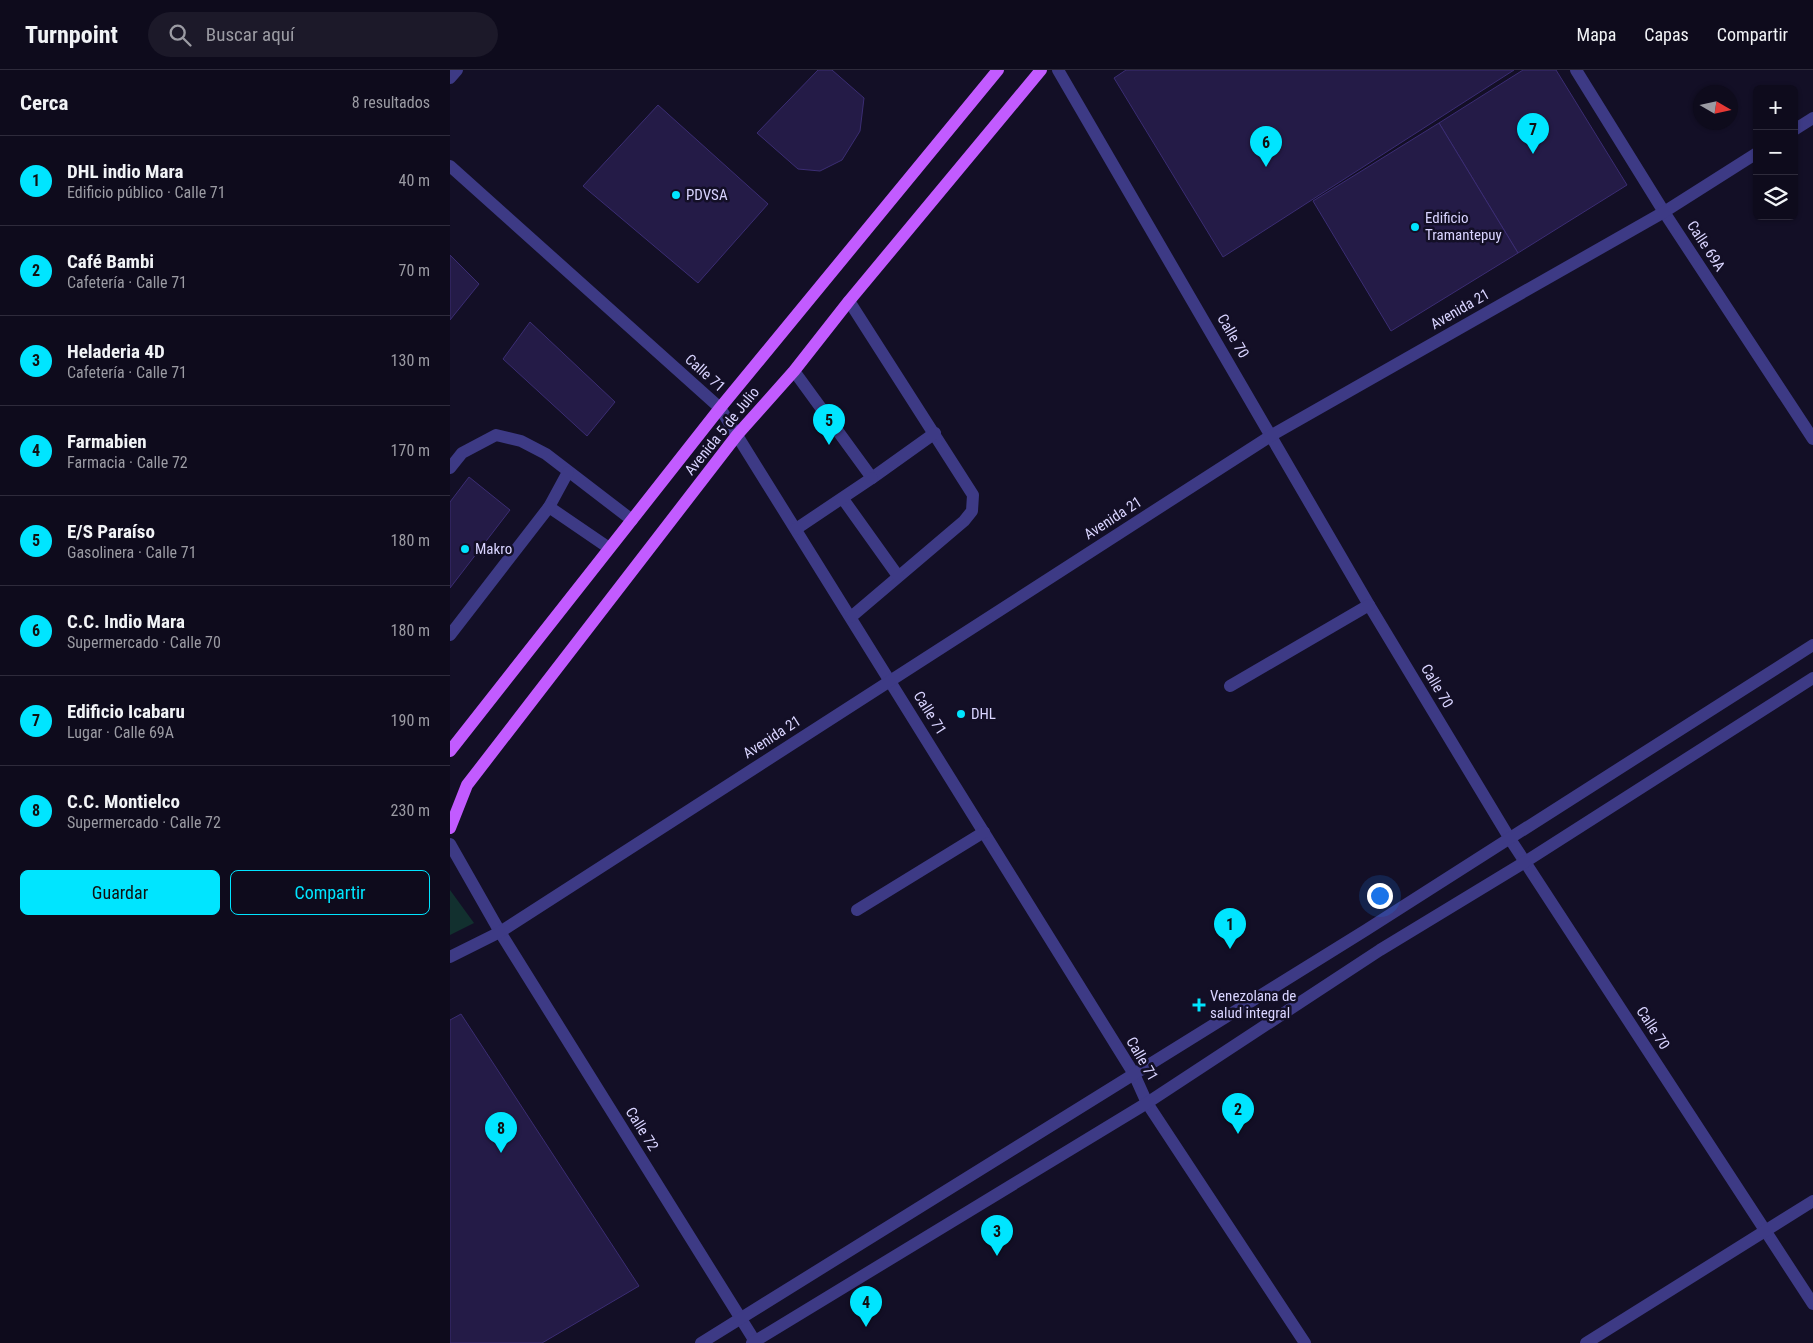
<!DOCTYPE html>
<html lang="es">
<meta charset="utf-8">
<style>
body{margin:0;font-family:"Roboto Condensed",sans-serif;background:#1c1929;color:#f1f3f6}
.controls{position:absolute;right:15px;top:15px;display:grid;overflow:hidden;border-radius:8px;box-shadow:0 1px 4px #0004}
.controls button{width:45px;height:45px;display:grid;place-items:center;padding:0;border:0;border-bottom:1px solid #2e2b3b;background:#0e0b1c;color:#f1f3f6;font:25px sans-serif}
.compass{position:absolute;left:1243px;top:15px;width:45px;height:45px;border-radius:50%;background:#0e0b1c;box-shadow:0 1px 4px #0004;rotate:99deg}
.you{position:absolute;left:929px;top:825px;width:18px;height:18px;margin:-12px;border:4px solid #fff;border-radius:50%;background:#1a73e8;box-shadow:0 0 0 8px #1a73e833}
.badge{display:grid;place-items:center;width:32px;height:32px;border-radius:50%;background:#00e5ff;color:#111;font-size:16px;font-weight:700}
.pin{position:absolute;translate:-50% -41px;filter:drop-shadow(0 1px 2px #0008)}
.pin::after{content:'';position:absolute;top:26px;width:18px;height:15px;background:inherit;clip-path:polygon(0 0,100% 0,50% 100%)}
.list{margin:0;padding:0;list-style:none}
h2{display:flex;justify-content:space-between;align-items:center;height:65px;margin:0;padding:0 20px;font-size:21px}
h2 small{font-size:16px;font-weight:400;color:#9b9ba3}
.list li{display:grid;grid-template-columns:32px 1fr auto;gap:15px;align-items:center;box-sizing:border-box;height:90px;padding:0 20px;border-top:1px solid #2e2b3b}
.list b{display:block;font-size:19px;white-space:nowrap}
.list p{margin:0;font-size:16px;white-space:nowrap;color:#9b9ba3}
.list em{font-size:16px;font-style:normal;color:#9b9ba3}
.actions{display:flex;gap:10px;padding:15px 20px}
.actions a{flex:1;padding:11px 0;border:1px solid #00e5ff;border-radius:8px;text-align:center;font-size:18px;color:#00e5ff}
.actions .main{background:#00e5ff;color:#111}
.icon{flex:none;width:28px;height:28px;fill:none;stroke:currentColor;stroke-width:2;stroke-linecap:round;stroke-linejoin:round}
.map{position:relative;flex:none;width:1363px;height:1273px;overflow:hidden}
header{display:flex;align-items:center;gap:30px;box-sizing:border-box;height:70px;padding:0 25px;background:#0e0b1c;border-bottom:1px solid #2e2b3b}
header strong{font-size:24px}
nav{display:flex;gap:28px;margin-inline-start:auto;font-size:18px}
.search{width:350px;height:45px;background:#1c1929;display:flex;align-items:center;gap:12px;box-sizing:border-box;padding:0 18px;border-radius:28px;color:#9b9ba3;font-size:19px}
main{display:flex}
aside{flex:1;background:#0e0b1c}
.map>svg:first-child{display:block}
</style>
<header>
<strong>Turnpoint</strong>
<div class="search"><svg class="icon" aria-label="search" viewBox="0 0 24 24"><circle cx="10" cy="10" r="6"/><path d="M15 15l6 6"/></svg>Buscar aquí</div>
<nav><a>Mapa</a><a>Capas</a><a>Compartir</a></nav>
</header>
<main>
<aside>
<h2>Cerca<small>8 resultados</small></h2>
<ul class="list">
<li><span class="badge">1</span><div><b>DHL indio Mara</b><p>Edificio público · Calle 71</p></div><em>40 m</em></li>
<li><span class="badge">2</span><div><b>Café Bambi</b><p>Cafetería · Calle 71</p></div><em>70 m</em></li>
<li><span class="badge">3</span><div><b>Heladeria 4D</b><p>Cafetería · Calle 71</p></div><em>130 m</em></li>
<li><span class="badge">4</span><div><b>Farmabien</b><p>Farmacia · Calle 72</p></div><em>170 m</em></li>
<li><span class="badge">5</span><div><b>E/S Paraíso</b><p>Gasolinera · Calle 71</p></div><em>180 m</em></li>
<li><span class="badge">6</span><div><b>C.C. Indio Mara</b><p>Supermercado · Calle 70</p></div><em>180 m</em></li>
<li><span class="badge">7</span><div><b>Edificio Icabaru</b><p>Lugar · Calle 69A</p></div><em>190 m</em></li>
<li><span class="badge">8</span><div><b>C.C. Montielco</b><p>Supermercado · Calle 72</p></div><em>230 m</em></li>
</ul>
<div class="actions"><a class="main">Guardar</a><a>Compartir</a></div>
</aside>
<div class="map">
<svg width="1363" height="1273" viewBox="0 0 1363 1273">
<rect width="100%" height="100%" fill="#130f26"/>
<polygon fill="#12302f" points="0,820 24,853 0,865"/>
<g fill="#241b47" stroke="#3b2d73">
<polygon points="368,0 382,0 414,28 410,61 392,90 370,101 348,99 307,63"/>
<polygon points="676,0 1064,0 773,187 664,8"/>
<polygon points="1073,0 1106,0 1177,115 1068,183 989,53"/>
<polygon points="208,35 318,134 248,213 133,116"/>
<polygon points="989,53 1068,183 941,261 863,131"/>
<polygon points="0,185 29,214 0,250"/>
<polygon points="80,252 165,332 137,366 53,289"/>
<polygon points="19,407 60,440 0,518 0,432"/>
<polygon points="11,944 189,1216 92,1273 0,1273 0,950"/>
</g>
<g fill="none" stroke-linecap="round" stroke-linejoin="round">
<g stroke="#3d3a85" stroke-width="12">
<polyline points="608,0 919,535 1060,769 1363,1234"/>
<polyline points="1126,0 1214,142 1363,369"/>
<polyline points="0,8 7,0"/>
<polyline points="1344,60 1363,48"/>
<polyline points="0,96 270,338 684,1004 697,1033 855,1273"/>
<polyline points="399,231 523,425 522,441 514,451 401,547"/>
<polyline points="344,301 422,408 485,363"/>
<polyline points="0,398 12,383 46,365 71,371 96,384 182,450"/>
<polyline points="393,429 448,506"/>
<polyline points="99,437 118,402"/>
<polyline points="346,459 422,408"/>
<polyline points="0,565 99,437 159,478"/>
<polyline points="780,616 919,535"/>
<polyline points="0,774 50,862 306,1273"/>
<polyline points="407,840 534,762"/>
<polyline points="0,887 50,862 822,365 1214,142 1307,83"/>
<polyline points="251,1273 916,860 1363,575"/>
<polyline points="302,1273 697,1033 930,880 1075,792 1363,608"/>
<polyline points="1136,1273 1363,1131"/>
</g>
<g stroke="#c25bff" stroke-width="12">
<polyline points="0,681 270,338 548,0"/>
<polyline points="0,758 17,715 287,365 344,301 399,231 591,0"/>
</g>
</g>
<g fill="#00e5ff" stroke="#130f26" stroke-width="2">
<circle cx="226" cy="125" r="5"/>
<circle cx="965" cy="157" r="5"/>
<circle cx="15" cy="479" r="5"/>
<circle cx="511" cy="644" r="5"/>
<path d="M746.5 927.5h5v5h5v5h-5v5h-5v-5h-5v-5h5z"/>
</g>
<g text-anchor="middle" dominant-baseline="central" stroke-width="5" stroke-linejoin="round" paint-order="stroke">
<g font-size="15" fill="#d9d4ff" stroke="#130f26" text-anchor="start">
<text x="236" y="125">PDVSA</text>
<text x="975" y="148">Edificio<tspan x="975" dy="17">Tramantepuy</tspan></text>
<text x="25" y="479">Makro</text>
<text x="521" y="644">DHL</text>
<text x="760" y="926">Venezolana de<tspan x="760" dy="17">salud integral</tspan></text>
</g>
<g font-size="15" fill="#d9d4ff" stroke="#130f26">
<text transform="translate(1256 176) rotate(57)">Calle 69A</text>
<text transform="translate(1010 239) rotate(-30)">Avenida 21</text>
<text transform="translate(783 266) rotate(60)">Calle 70</text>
<text transform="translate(255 303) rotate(42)">Calle 71</text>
<text transform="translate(272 361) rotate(-51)">Avenida 5 de Julio</text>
<text transform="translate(663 448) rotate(-33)">Avenida 21</text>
<text transform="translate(987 616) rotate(59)">Calle 70</text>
<text transform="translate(480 643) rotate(58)">Calle 71</text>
<text transform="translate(322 667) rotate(-33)">Avenida 21</text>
<text transform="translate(1203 958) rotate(57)">Calle 70</text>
<text transform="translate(692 989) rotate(60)">Calle 71</text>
<text transform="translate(192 1059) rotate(58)">Calle 72</text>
</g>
</g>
</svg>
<div class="controls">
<button>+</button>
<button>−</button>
<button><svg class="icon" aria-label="layers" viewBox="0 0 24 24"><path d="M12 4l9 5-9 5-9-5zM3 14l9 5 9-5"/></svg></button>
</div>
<svg class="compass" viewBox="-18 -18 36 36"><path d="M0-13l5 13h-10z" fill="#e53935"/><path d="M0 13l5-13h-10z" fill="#9b9ba3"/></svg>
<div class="you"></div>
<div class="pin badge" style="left:780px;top:879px">1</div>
<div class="pin badge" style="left:788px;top:1064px">2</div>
<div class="pin badge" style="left:547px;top:1186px">3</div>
<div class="pin badge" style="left:416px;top:1257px">4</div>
<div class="pin badge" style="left:379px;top:375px">5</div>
<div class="pin badge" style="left:816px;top:97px">6</div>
<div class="pin badge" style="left:1083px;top:84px">7</div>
<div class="pin badge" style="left:51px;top:1083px">8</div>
</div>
</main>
